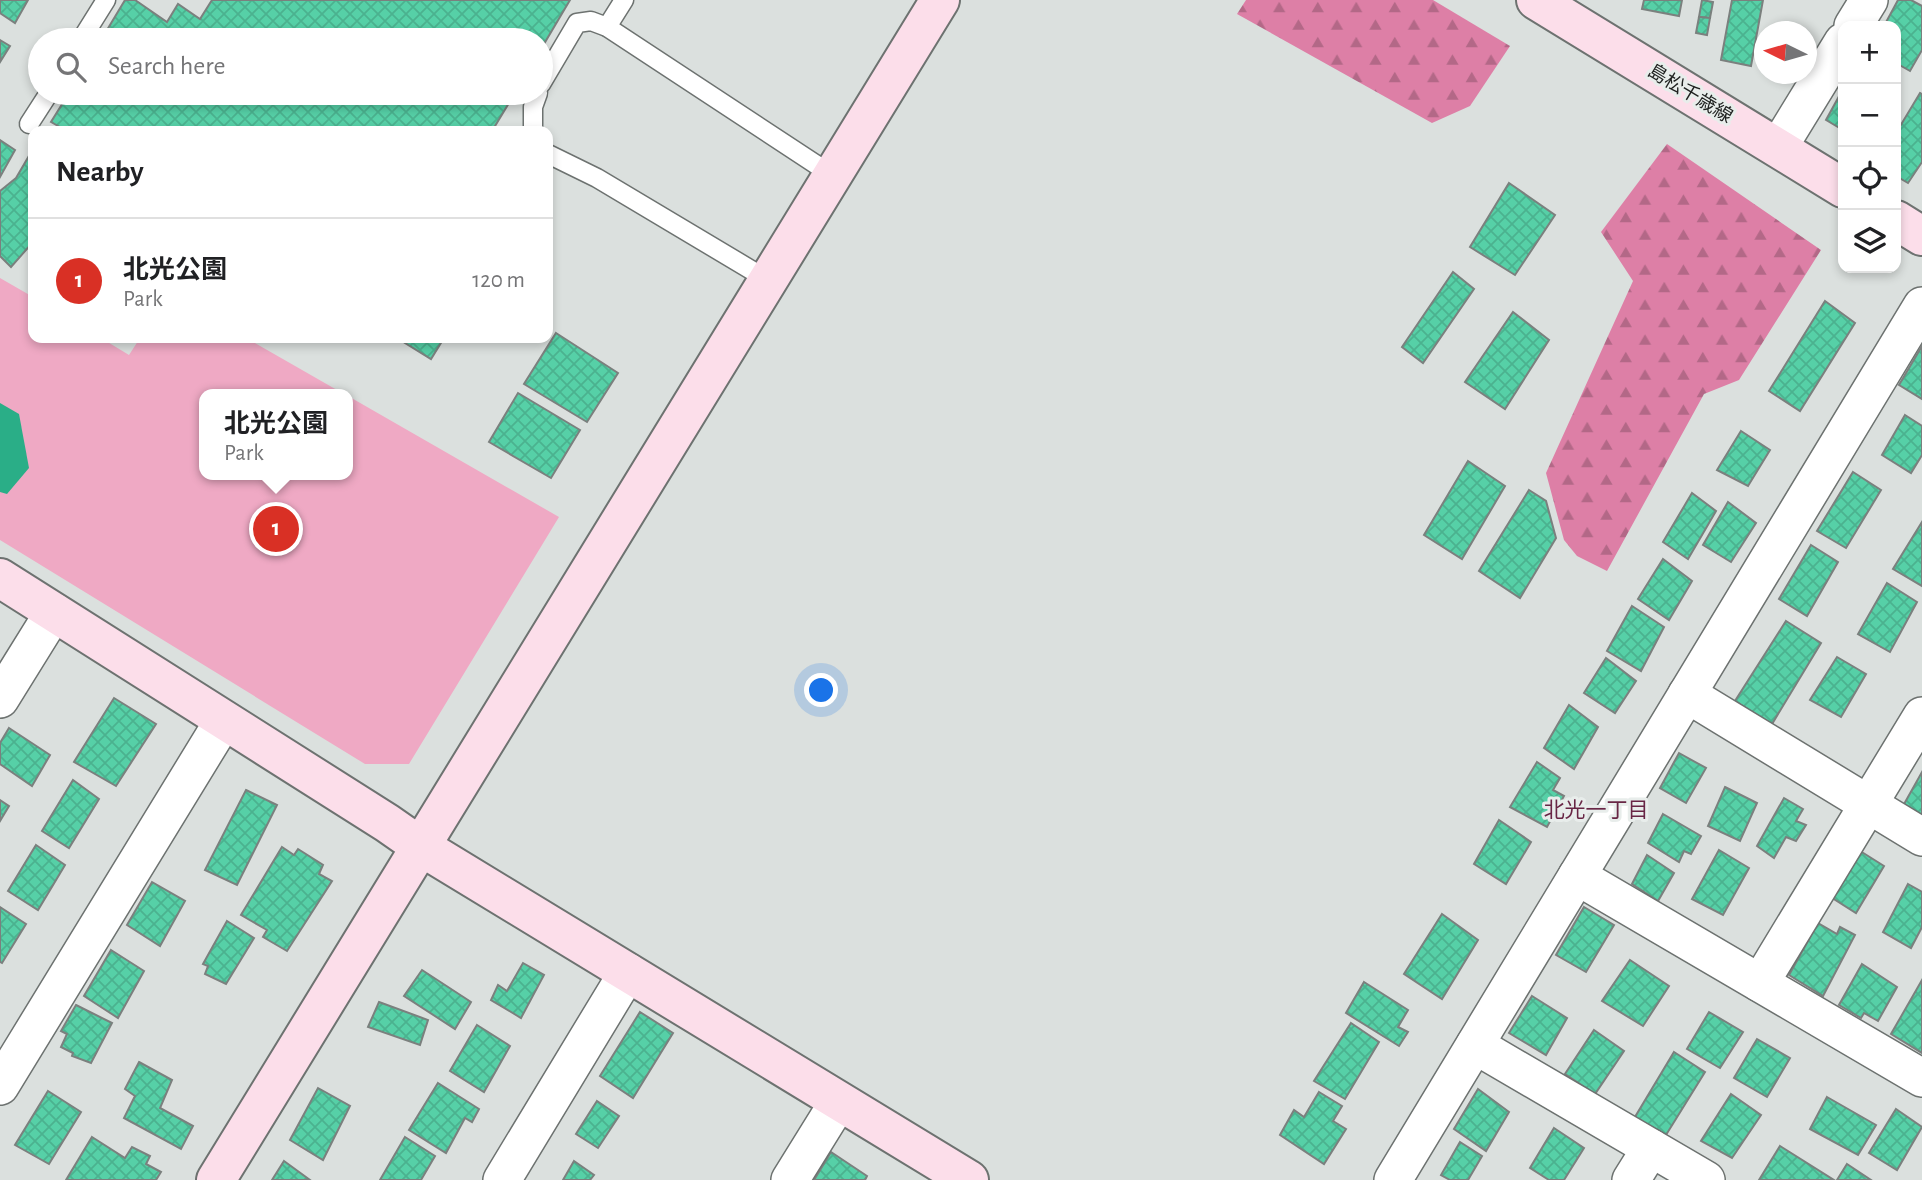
<!DOCTYPE html>
<meta charset="utf-8">
<style>
body{margin:0;font-family:"Alegreya Sans","Noto Sans JP",sans-serif;background:#f6f6f6;color:#202124}
.controls{position:absolute;right:21px;top:21px;display:grid;overflow:hidden;border-radius:14px;box-shadow:0 4px 10px #0003}
.controls button{width:63px;height:63px;display:grid;place-items:center;padding:0;border:0;border-bottom:2px solid #e0e0e0;background:#fff;color:#202124;font:35px sans-serif}
.compass{position:absolute;left:1754px;top:21px;width:63px;height:63px;border-radius:50%;background:#fff;box-shadow:0 4px 10px #0003;rotate:275deg}
.you{position:absolute;left:822px;top:691px;width:24px;height:24px;margin:-18px;border:5px solid #fff;border-radius:50%;background:#1a73e8;box-shadow:0 0 0 10px #1a73e833}
.badge{display:grid;place-items:center;width:46px;height:46px;border-radius:50%;background:#d93025;color:#fff;font-size:23px;font-weight:700}
.pin{position:absolute;translate:-50% -50%;border:4px solid #fff;box-shadow:0 2px 7px #0006}
.popup{position:absolute;left:199px;top:389px;width:154px;height:91px;box-sizing:border-box;display:grid;place-content:center;border-radius:14px;background:#fff;filter:drop-shadow(0 2px 5px #0005);font-size:23px;white-space:nowrap;color:#757577}
.popup b{font-size:26px;color:#202124}
.popup::after{content:'';position:absolute;left:50%;top:100%;margin-left:-14px;border:14px solid transparent;border-top-color:#fff}
.list{margin:0;padding:0;list-style:none}
h2{display:flex;justify-content:space-between;align-items:center;height:91px;margin:0;padding:0 28px;font-size:30px}
h2 small{font-size:23px;font-weight:400;color:#757577}
.list li{display:grid;grid-template-columns:46px 1fr auto;gap:21px;align-items:center;box-sizing:border-box;height:126px;padding:0 28px;border-top:2px solid #e0e0e0}
.list b{display:block;font-size:26px;white-space:nowrap}
.list p{margin:0;font-size:23px;white-space:nowrap;color:#757577}
.list em{font-size:23px;font-style:normal;color:#757577}
.icon{flex:none;width:38px;height:38px;fill:none;stroke:currentColor;stroke-width:2;stroke-linecap:round;stroke-linejoin:round}
.map{position:relative;flex:none;width:1922px;height:1180px;overflow:hidden}
.search{position:absolute;background:#fff;box-shadow:0 4px 10px #0003;left:28px;top:28px;width:525px;height:77px;display:flex;align-items:center;gap:18px;box-sizing:border-box;padding:0 24px;border-radius:38px;color:#757577;font-size:26px}
.panel{position:absolute;background:#fff;box-shadow:0 4px 10px #0003;left:28px;top:126px;width:525px;height:217px;border-radius:14px}
.map>svg:first-child{display:block}
</style>
<div class="map">
<svg width="1922" height="1180" viewBox="0 0 1922 1180">
<defs>
<pattern id="forest-firs" width="22" height="20" patternUnits="userSpaceOnUse" patternTransform="scale(1.75)"><rect width="22" height="20" fill="#dd7fa6"/><path d="M5 1l3.5 6h-7zM16 11l3.5 6h-7z" fill="#b36887"/></pattern>
<pattern id="building-cross-hatch" width="8" height="8" patternUnits="userSpaceOnUse" patternTransform="scale(1.75)"><rect width="8" height="8" fill="#56d0a7"/><path d="M0 0l8 8M0 8l8-8" fill="none" stroke="#4bb28f"/></pattern>
</defs>
<rect width="100%" height="100%" fill="#dbe0de"/>
<polygon fill="#efa9c4" points="0,278 33,297 33,338 101,338 129,355 140,338 246,338 344,394 204,394 204,475 348,475 348,396 559,517 409,764 365,764 0,540"/>
<g fill="url(#forest-firs)">
<polygon points="1246,0 1433,0 1510,46 1470,106 1432,123 1237,14"/>
<polygon points="1667,144 1821,250 1739,380 1704,394 1607,571 1577,556 1564,540 1546,473 1633,281 1601,232"/>
</g>
<polygon fill="#2aae87" points="0,403 19,414 29,468 7,494 0,492"/>
<g fill="url(#building-cross-hatch)" stroke="#7b807e" stroke-width="2">
<polygon points="0,0 28,0 15,23 0,13"/>
<polygon points="125,0 135,0 167,22 178,4 200,19 212,0 570,0 541,49 541,40 101,40"/>
<polygon points="1644,0 1682,0 1679,16 1642,9"/>
<polygon points="1702,0 1713,2 1710,18 1699,17"/>
<polygon points="1732,0 1763,0 1751,66 1721,60"/>
<polygon points="1898,0 1911,0 1922,6 1922,50 1910,71 1896,63 1896,26 1884,26"/>
<polygon points="1699,17 1710,18 1707,35 1696,33"/>
<polygon points="0,40 10,46 0,62"/>
<polygon points="1843,89 1843,130 1826,120"/>
<polygon points="69,93 515,93 492,131 67,131 51,122"/>
<polygon points="1920,93 1922,94 1922,162 1908,183 1896,176 1896,133"/>
<polygon points="0,140 15,150 0,177"/>
<polygon points="33,149 33,242 11,267 0,256 0,191 16,178"/>
<polygon points="1509,183 1555,215 1515,275 1470,247"/>
<polygon points="1453,272 1474,289 1423,363 1402,347"/>
<polygon points="1825,301 1855,323 1800,411 1769,391"/>
<polygon points="1513,312 1549,340 1505,409 1465,382"/>
<polygon points="556,333 618,373 587,422 524,384"/>
<polygon points="397,338 444,338 431,359"/>
<polygon points="1922,346 1922,399 1899,385"/>
<polygon points="518,393 580,430 551,478 489,442"/>
<polygon points="1905,415 1922,426 1922,455 1911,473 1882,455"/>
<polygon points="1741,431 1770,450 1748,486 1717,470"/>
<polygon points="1468,461 1505,486 1462,559 1424,535"/>
<polygon points="1853,472 1881,490 1846,548 1817,531"/>
<polygon points="1529,490 1546,501 1556,538 1520,598 1479,571"/>
<polygon points="1692,493 1716,511 1688,559 1663,542"/>
<polygon points="1728,502 1756,523 1731,562 1703,545"/>
<polygon points="1922,522 1922,586 1893,569"/>
<polygon points="1811,545 1838,562 1807,616 1779,599"/>
<polygon points="1663,559 1692,581 1669,620 1638,599"/>
<polygon points="1887,583 1917,602 1890,652 1858,634"/>
<polygon points="1632,606 1664,627 1641,671 1607,651"/>
<polygon points="1786,621 1821,643 1772,724 1735,701"/>
<polygon points="1837,657 1866,674 1841,717 1810,700"/>
<polygon points="1606,658 1636,681 1615,713 1584,693"/>
<polygon points="114,698 156,724 116,786 74,762"/>
<polygon points="1569,705 1598,727 1574,769 1544,748"/>
<polygon points="9,728 50,755 32,786 0,764 0,743"/>
<polygon points="1679,753 1706,768 1686,803 1660,788"/>
<polygon points="1537,762 1560,778 1553,790 1564,796 1547,827 1510,807"/>
<polygon points="1922,772 1922,817 1903,806"/>
<polygon points="73,780 99,799 69,848 42,831"/>
<polygon points="1725,787 1757,803 1740,841 1708,826"/>
<polygon points="246,790 277,805 237,885 205,870"/>
<polygon points="1784,798 1803,809 1796,821 1806,825 1796,841 1786,837 1774,858 1757,846"/>
<polygon points="0,800 9,806 0,821"/>
<polygon points="1663,814 1701,836 1691,854 1684,851 1679,862 1648,843"/>
<polygon points="1499,820 1531,842 1506,884 1474,864"/>
<polygon points="36,845 65,865 38,910 8,891"/>
<polygon points="282,847 294,855 298,849 323,865 319,874 332,881 287,951 263,937 267,930 241,915"/>
<polygon points="1857,849 1884,866 1856,913 1829,896"/>
<polygon points="1719,850 1749,868 1723,915 1692,899"/>
<polygon points="1647,855 1674,873 1658,901 1632,884"/>
<polygon points="152,882 185,901 160,946 127,925"/>
<polygon points="1908,884 1922,892 1922,927 1911,948 1883,932"/>
<polygon points="0,907 26,924 2,963 0,962"/>
<polygon points="1584,907 1614,925 1586,972 1556,955"/>
<polygon points="1442,914 1478,940 1442,999 1404,974"/>
<polygon points="227,921 254,938 226,984 205,974 208,966 203,964"/>
<polygon points="1818,923 1837,934 1840,927 1855,935 1823,996 1789,975"/>
<polygon points="111,950 144,971 118,1018 84,996"/>
<polygon points="1630,960 1669,986 1643,1026 1602,1001"/>
<polygon points="523,963 544,975 521,1018 491,1000 498,985 507,991"/>
<polygon points="1862,964 1897,987 1878,1021 1864,1013 1861,1018 1839,1005"/>
<polygon points="422,970 471,1002 455,1029 404,996"/>
<polygon points="1922,980 1922,1053 1891,1034"/>
<polygon points="1364,982 1408,1010 1398,1027 1408,1032 1399,1046 1346,1013"/>
<polygon points="1532,996 1567,1018 1546,1055 1509,1033"/>
<polygon points="379,1002 428,1020 420,1045 368,1027"/>
<polygon points="76,1005 112,1023 91,1063 72,1056 73,1053 61,1047 67,1034 61,1031"/>
<polygon points="640,1012 673,1033 633,1098 600,1076"/>
<polygon points="1709,1012 1743,1032 1720,1068 1687,1049"/>
<polygon points="1351,1023 1379,1042 1345,1099 1314,1081"/>
<polygon points="477,1025 510,1046 484,1092 450,1071"/>
<polygon points="1594,1030 1624,1051 1595,1094 1565,1074"/>
<polygon points="1757,1039 1790,1058 1767,1097 1734,1078"/>
<polygon points="1674,1052 1705,1072 1666,1135 1635,1117"/>
<polygon points="139,1062 172,1080 160,1108 193,1126 181,1149 124,1118 135,1096 125,1089"/>
<polygon points="438,1083 479,1109 472,1122 465,1118 446,1153 409,1130"/>
<polygon points="318,1088 350,1106 323,1160 290,1140"/>
<polygon points="1478,1089 1509,1112 1486,1151 1454,1129"/>
<polygon points="48,1091 81,1112 49,1164 15,1145"/>
<polygon points="1319,1092 1342,1106 1333,1121 1346,1129 1324,1164 1280,1135 1294,1110 1304,1117"/>
<polygon points="1731,1094 1761,1115 1732,1158 1701,1141"/>
<polygon points="1827,1097 1876,1125 1858,1155 1810,1129"/>
<polygon points="597,1101 619,1116 598,1148 576,1134"/>
<polygon points="1896,1109 1922,1127 1897,1170 1869,1153"/>
<polygon points="1554,1128 1584,1148 1564,1180 1549,1180 1530,1168"/>
<polygon points="92,1137 125,1158 132,1147 150,1156 146,1164 161,1172 156,1180 66,1180"/>
<polygon points="405,1137 435,1156 421,1180 380,1180"/>
<polygon points="1460,1142 1482,1156 1468,1180 1450,1180 1441,1175"/>
<polygon points="1780,1146 1834,1180 1759,1180"/>
<polygon points="831,1152 867,1176 865,1180 814,1180"/>
<polygon points="284,1161 310,1180 272,1180"/>
<polygon points="574,1161 594,1175 590,1180 563,1180"/>
<polygon points="1847,1164 1871,1180 1837,1180"/>
</g>
<g fill="none" stroke-linecap="round" stroke-linejoin="round">
<defs>
<g id="lane">
<polyline points="607,27 624,0"/>
<polyline points="81,40 106,0"/>
<polyline points="541,84 577,23 591,21 607,27 832,175"/>
<polyline points="29,124 49,93"/>
<polyline points="533,131 533,107 538,93"/>
<polyline points="548,154 597,178 768,280"/>
</g>
<g id="street">
<polyline points="1853,26 1869,0"/>
<polyline points="1778,148 1843,42"/>
<polyline points="1687,694 1922,837"/>
<polyline points="0,699 54,612"/>
<polyline points="1577,876 1922,1078"/>
<polyline points="1760,983 1922,716"/>
<polyline points="1475,1045 1706,1180"/>
<polyline points="0,1086 224,720"/>
<polyline points="502,1180 628,972"/>
<polyline points="790,1180 839,1101"/>
<polyline points="1393,1180 1922,306"/>
<polyline points="1631,1180 1651,1148"/>
</g>
<g id="secondary">
<polyline points="1536,0 1843,188"/>
<polyline points="1896,220 1922,236"/>
<polyline points="0,578 387,823 420,846 969,1180"/>
<polyline points="216,1180 940,0"/>
</g>
</defs>
<use href="#lane" stroke="#6d7270" stroke-width="21"/>
<use href="#street" stroke="#6d7270" stroke-width="40"/>
<use href="#secondary" stroke="#6d7270" stroke-width="42"/>
<use href="#lane" stroke="#fff" stroke-width="18"/>
<use href="#street" stroke="#fff" stroke-width="37"/>
<use href="#secondary" stroke="#fcdeea" stroke-width="38"/>
</g>
<g text-anchor="middle" dominant-baseline="central" stroke-width="6" stroke-linejoin="round" paint-order="stroke">
<g font-size="19" fill="#202221" stroke="#e8edeb">
<text transform="translate(1690 94) rotate(31)">島松千歳線</text>
</g>
<g font-size="21" fill="#682645" stroke="#e8edeb">
<text x="1596" y="810">北光一丁目</text>
</g>
</g>
</svg>
<div class="controls">
<button>+</button>
<button>−</button>
<button><svg class="icon" aria-label="locate" viewBox="0 0 24 24"><circle cx="12" cy="12" r="6"/><path d="M12 2v4M12 18v4M2 12h4M18 12h4"/></svg></button>
<button><svg class="icon" aria-label="layers" viewBox="0 0 24 24"><path d="M12 4l9 5-9 5-9-5zM3 14l9 5 9-5"/></svg></button>
</div>
<svg class="compass" viewBox="-18 -18 36 36"><path d="M0-13l5 13h-10z" fill="#e53935"/><path d="M0 13l5-13h-10z" fill="#757577"/></svg>
<div class="you"></div>
<div class="pin badge" style="left:276px;top:529px">1</div>
<div class="popup"><b>北光公園</b>Park</div>
<div class="search"><svg class="icon" aria-label="search" viewBox="0 0 24 24"><circle cx="10" cy="10" r="6"/><path d="M15 15l6 6"/></svg>Search here</div>
<section class="panel">
<h2>Nearby<small></small></h2>
<ul class="list">
<li><span class="badge">1</span><div><b>北光公園</b><p>Park</p></div><em>120 m</em></li>
</ul>
</section>
</div>
